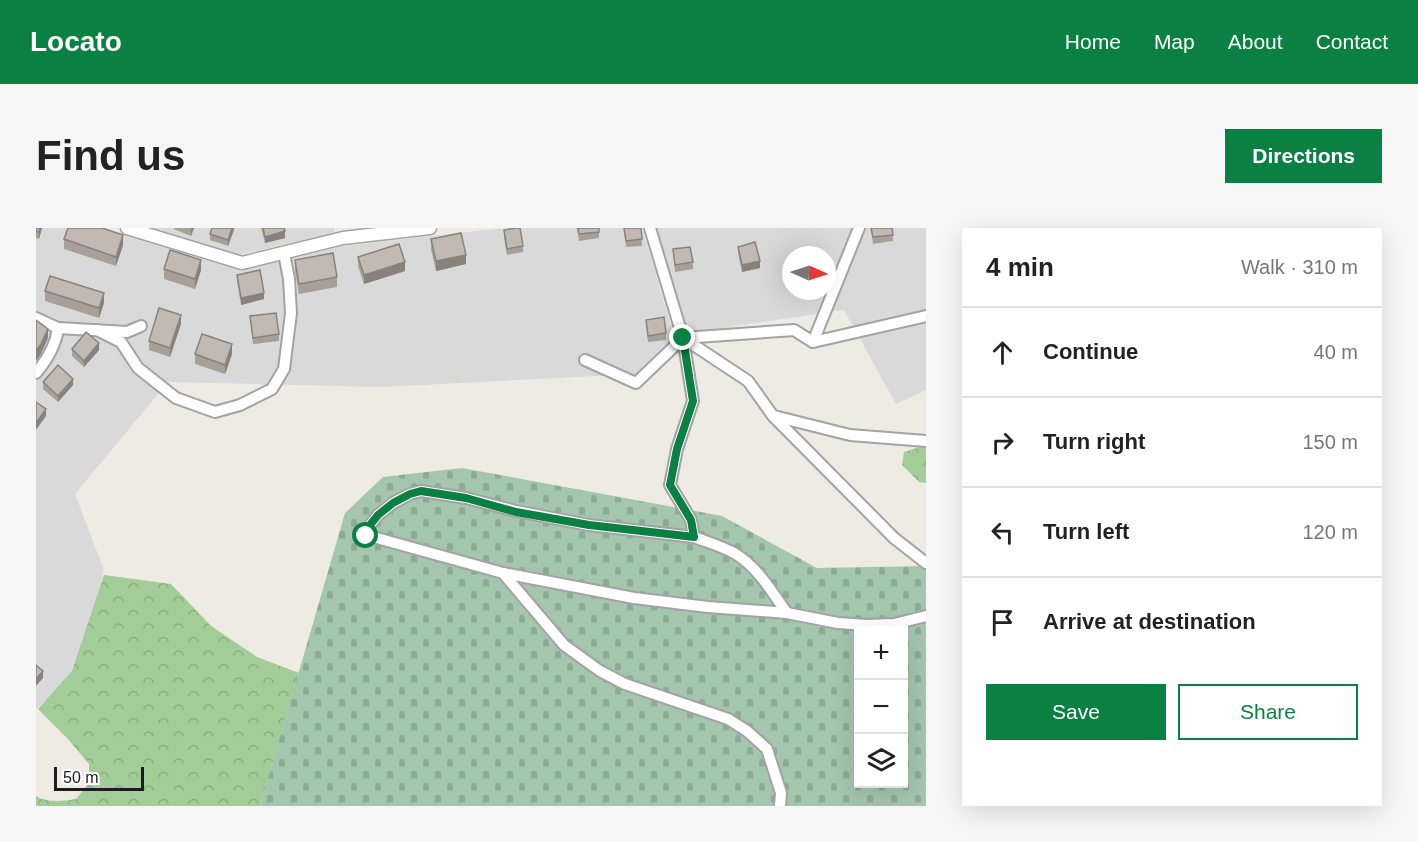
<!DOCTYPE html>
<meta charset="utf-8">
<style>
body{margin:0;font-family:Helvetica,sans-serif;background:#f6f6f6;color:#222}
.controls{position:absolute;right:18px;bottom:18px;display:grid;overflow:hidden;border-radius:0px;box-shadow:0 6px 24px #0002}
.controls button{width:54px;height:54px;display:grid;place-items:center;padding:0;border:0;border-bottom:2px solid #e0e0e0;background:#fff;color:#222;font:30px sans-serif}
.compass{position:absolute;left:746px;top:18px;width:54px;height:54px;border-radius:50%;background:#fff;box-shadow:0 6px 24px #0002;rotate:93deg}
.scale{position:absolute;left:18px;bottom:15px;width:90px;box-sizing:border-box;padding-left:6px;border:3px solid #1c1c1c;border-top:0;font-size:16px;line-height:21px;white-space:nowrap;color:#1c1c1c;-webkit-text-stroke:4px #fff;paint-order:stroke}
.stop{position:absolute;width:18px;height:18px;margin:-14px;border:4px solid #0b8043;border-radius:50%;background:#fff}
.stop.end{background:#0b8043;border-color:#fff;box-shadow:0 2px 6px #0008}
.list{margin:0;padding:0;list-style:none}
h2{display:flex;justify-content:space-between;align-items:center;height:78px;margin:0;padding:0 24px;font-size:26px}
h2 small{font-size:20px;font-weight:400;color:#767676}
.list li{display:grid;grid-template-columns:39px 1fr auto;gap:18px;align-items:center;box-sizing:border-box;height:90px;padding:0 24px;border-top:2px solid #e0e0e0}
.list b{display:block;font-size:22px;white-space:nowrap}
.list em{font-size:20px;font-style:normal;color:#767676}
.actions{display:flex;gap:12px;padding:18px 24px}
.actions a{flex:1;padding:14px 0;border:2px solid #0b8043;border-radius:0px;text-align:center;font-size:21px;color:#0b8043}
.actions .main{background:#0b8043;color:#fff}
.icon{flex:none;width:33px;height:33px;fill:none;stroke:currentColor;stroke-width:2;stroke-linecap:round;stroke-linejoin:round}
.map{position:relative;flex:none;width:890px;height:578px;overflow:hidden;border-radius:0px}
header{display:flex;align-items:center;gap:36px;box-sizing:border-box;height:84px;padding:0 30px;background:#0b8043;color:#fff}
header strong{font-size:28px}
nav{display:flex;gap:33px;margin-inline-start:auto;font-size:21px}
.intro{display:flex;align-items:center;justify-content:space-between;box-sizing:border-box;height:144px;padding:0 36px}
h1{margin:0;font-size:42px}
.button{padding:15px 27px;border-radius:0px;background:#0b8043;color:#fff;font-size:21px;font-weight:700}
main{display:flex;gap:36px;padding:0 36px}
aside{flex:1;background:#fff;border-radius:0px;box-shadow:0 6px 24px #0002}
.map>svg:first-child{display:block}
</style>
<header>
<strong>Locato</strong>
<nav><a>Home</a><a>Map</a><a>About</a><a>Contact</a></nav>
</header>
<div class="intro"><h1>Find us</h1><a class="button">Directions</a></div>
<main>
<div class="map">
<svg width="890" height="578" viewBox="0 0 890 578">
<defs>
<pattern id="forest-crowns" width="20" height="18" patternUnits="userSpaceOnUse" patternTransform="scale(1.5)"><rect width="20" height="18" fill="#a2cc98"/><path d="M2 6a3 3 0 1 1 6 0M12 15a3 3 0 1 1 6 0" fill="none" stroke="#8baf82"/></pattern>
<pattern id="cemetery-stones" width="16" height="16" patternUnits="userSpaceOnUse" patternTransform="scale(1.5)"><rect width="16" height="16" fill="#a4c6ad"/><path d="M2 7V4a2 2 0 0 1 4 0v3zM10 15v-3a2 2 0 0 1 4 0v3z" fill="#8daa94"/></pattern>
</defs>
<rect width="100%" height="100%" fill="#edebe2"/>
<g fill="#dad9d9" fill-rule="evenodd">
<polygon points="0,0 64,0 205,43 308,18 440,3 475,0 606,0 638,108 600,146 345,159 132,154 39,266 68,342 41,447 0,481"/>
<polygon points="111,0 298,0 299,4 203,27"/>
<path d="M 621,0 L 890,0 L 890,162 L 860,176 L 808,82 L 652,105 ZM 755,27 L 791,27 L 791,63 L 755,63 Z"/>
</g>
<g fill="url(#forest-crowns)">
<polygon points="890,217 890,255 883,254 866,237 868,224"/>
<path d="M 68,347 L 135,356 L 175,398 L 221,429 L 263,445 L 224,578 L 0,578 L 0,568 C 10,575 28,573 40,571 L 53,555 L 53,536 L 31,510 L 2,481 L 36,443 Z"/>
</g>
<path fill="url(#cemetery-stones)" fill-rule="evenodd" d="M 426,240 L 686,288 L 781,340 L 890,338 L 890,578 L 224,578 L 309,285 L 347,249 ZM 822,403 L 868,403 L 868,556 L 822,556 Z"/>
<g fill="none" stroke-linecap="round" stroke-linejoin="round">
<defs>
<g id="minor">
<polyline points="614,0 647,110 712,153 737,188 858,310 890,335"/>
<path d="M 0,90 L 22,100 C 20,117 11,132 0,145"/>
<polyline points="22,100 91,104 105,98"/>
<polyline points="61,102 85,114 102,140 140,170 179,184 204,177 236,161 248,141 255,85 253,51 248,25"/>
<polyline points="647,110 758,102 777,114 890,88"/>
<polyline points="777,114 823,0"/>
<polyline points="549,132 600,155 647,110 657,173 641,221 634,257 655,292 658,309 553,297 480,283 430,270 385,263 374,266 357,275 342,287 334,297 330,307 467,345 598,370 672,379 751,385 802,395 831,397 858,396 890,388"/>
<polyline points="738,188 814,207 890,213"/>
<path d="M 658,309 C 671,314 685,318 698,325 C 722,339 735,363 751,385"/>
<polyline points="467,345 528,417 564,443 589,456 692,491 711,503 731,521 745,565 744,578"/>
</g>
<polyline id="tertiary" points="91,0 206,35 307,10 394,0"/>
</defs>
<use href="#minor" stroke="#a3a3a3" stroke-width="14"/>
<use href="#tertiary" stroke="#a3a3a3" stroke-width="15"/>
<use href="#minor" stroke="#fff" stroke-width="10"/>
<use href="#tertiary" stroke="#fff" stroke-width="12"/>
</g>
<g fill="#a7a099">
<polygon points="0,0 6,0 3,11 0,10"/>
<polygon points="138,0 158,0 155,8 138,1"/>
<polygon points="198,0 192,18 174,12 174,6"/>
<polygon points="225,0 248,0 249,10 229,15"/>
<polygon points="541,0 563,0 563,10 543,13"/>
<polygon points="588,0 605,0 606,18 590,19"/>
<polygon points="835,0 856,0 857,13 837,16"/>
<polygon points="468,2 487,18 487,24 471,27 468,9"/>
<polygon points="28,11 87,17 80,38 28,21"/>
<polygon points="395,11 430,36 400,43 395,21"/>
<polygon points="702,19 724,40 706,44 702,25"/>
<polygon points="637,21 657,34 657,41 639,44"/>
<polygon points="322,29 369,43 328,56 322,38"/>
<polygon points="259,32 301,49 301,59 263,66 259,42"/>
<polygon points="128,41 165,42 159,61 128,51"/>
<polygon points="201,47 228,71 205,77 201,53"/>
<polygon points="9,63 68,75 63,90 9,73"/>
<polygon points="214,88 243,106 243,113 217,116"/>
<polygon points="610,92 630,105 630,112 612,114"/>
<polygon points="145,96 134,129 113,122 113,113"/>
<polygon points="36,121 63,122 48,139 36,128"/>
<polygon points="159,126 196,126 189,146 159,136"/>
<polygon points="7,154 37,157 22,174 7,161"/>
</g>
<g fill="#88827d">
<polygon points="4,0 6,0 3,11 3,4"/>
<polygon points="156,0 158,0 155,8 155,2"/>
<polygon points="196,0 198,0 198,2 192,18 192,12"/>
<polygon points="249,3 249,10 229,15 229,9"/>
<polygon points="87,7 87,17 80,38 80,29"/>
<polygon points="430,27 430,36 400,43 400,33"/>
<polygon points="165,32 165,42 159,61 159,51"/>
<polygon points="724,33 724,40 706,44 706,37"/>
<polygon points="369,34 369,43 328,56 328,47"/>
<polygon points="68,65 68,75 63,90 63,80"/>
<polygon points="228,65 228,71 205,77 205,70"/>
<polygon points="145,87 145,96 134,129 134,120"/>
<polygon points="12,101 12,110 5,126 0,133 0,123"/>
<polygon points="63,115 63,122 48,139 48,133"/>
<polygon points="196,116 196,126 189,146 189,137"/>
<polygon points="37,151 37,157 22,174 22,168"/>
<polygon points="10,181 10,188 0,202 0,195"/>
<polygon points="7,443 7,450 0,458 0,451"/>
</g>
<g fill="#c2bab2" stroke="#88827d" stroke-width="1.5">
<polygon points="0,0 4,0 3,4 0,3"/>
<polygon points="32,0 66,0 87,7 80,29 28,11"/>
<polygon points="176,0 196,0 192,12 174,6"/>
<polygon points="227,0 248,0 249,3 229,9"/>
<polygon points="480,0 484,0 487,18 471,21 468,2"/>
<polygon points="542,0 563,0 563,4 543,6"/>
<polygon points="588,0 605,0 606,11 590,13"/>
<polygon points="835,0 856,0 857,7 837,9"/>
<polygon points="425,5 430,27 400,33 395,11"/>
<polygon points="719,14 724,33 706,37 702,19"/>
<polygon points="363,16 369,34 328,47 322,29"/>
<polygon points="654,19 657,34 639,37 637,21"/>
<polygon points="134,22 165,32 159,51 128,41"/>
<polygon points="297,25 301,49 263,56 259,32"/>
<polygon points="224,42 228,65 205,70 201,47"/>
<polygon points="14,48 68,65 63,80 9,63"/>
<polygon points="123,80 145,87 134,120 113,113"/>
<polygon points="240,85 243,106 217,110 214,88"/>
<polygon points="628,89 630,105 612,108 610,92"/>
<polygon points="0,92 12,101 5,116 0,123"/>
<polygon points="50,104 63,115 48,133 36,121"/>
<polygon points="166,106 196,116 189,137 159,126"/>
<polygon points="22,137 37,151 22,168 7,154"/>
<polygon points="0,174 10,181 0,195"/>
<polygon points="0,437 7,443 0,451"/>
</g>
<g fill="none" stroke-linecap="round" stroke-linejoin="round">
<polyline stroke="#0b8043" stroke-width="8" points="330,308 334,297 342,287 357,275 374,266 385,263 430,270 480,284 553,297 658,309 655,292 634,257 641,221 657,173 647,110"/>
</g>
</svg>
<div class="controls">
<button>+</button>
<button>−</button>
<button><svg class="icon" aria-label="layers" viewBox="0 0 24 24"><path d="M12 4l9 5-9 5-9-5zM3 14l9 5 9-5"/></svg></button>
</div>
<svg class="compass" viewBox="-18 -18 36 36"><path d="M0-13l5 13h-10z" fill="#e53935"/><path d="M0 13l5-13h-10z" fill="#767676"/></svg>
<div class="scale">50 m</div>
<div class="stop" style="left:330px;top:308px"></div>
<div class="stop end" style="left:647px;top:110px"></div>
</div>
<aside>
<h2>4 min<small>Walk · 310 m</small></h2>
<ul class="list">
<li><svg class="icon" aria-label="ahead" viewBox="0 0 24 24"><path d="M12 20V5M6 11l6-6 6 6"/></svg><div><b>Continue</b></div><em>40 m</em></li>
<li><svg class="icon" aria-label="right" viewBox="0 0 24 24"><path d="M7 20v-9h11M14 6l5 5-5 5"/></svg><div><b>Turn right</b></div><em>150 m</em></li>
<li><svg class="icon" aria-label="left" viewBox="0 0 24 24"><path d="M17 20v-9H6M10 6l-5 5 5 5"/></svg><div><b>Turn left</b></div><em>120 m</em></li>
<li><svg class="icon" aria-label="arrive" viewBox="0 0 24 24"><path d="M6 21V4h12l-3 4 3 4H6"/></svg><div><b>Arrive at destination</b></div></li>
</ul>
<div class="actions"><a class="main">Save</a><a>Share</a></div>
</aside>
</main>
